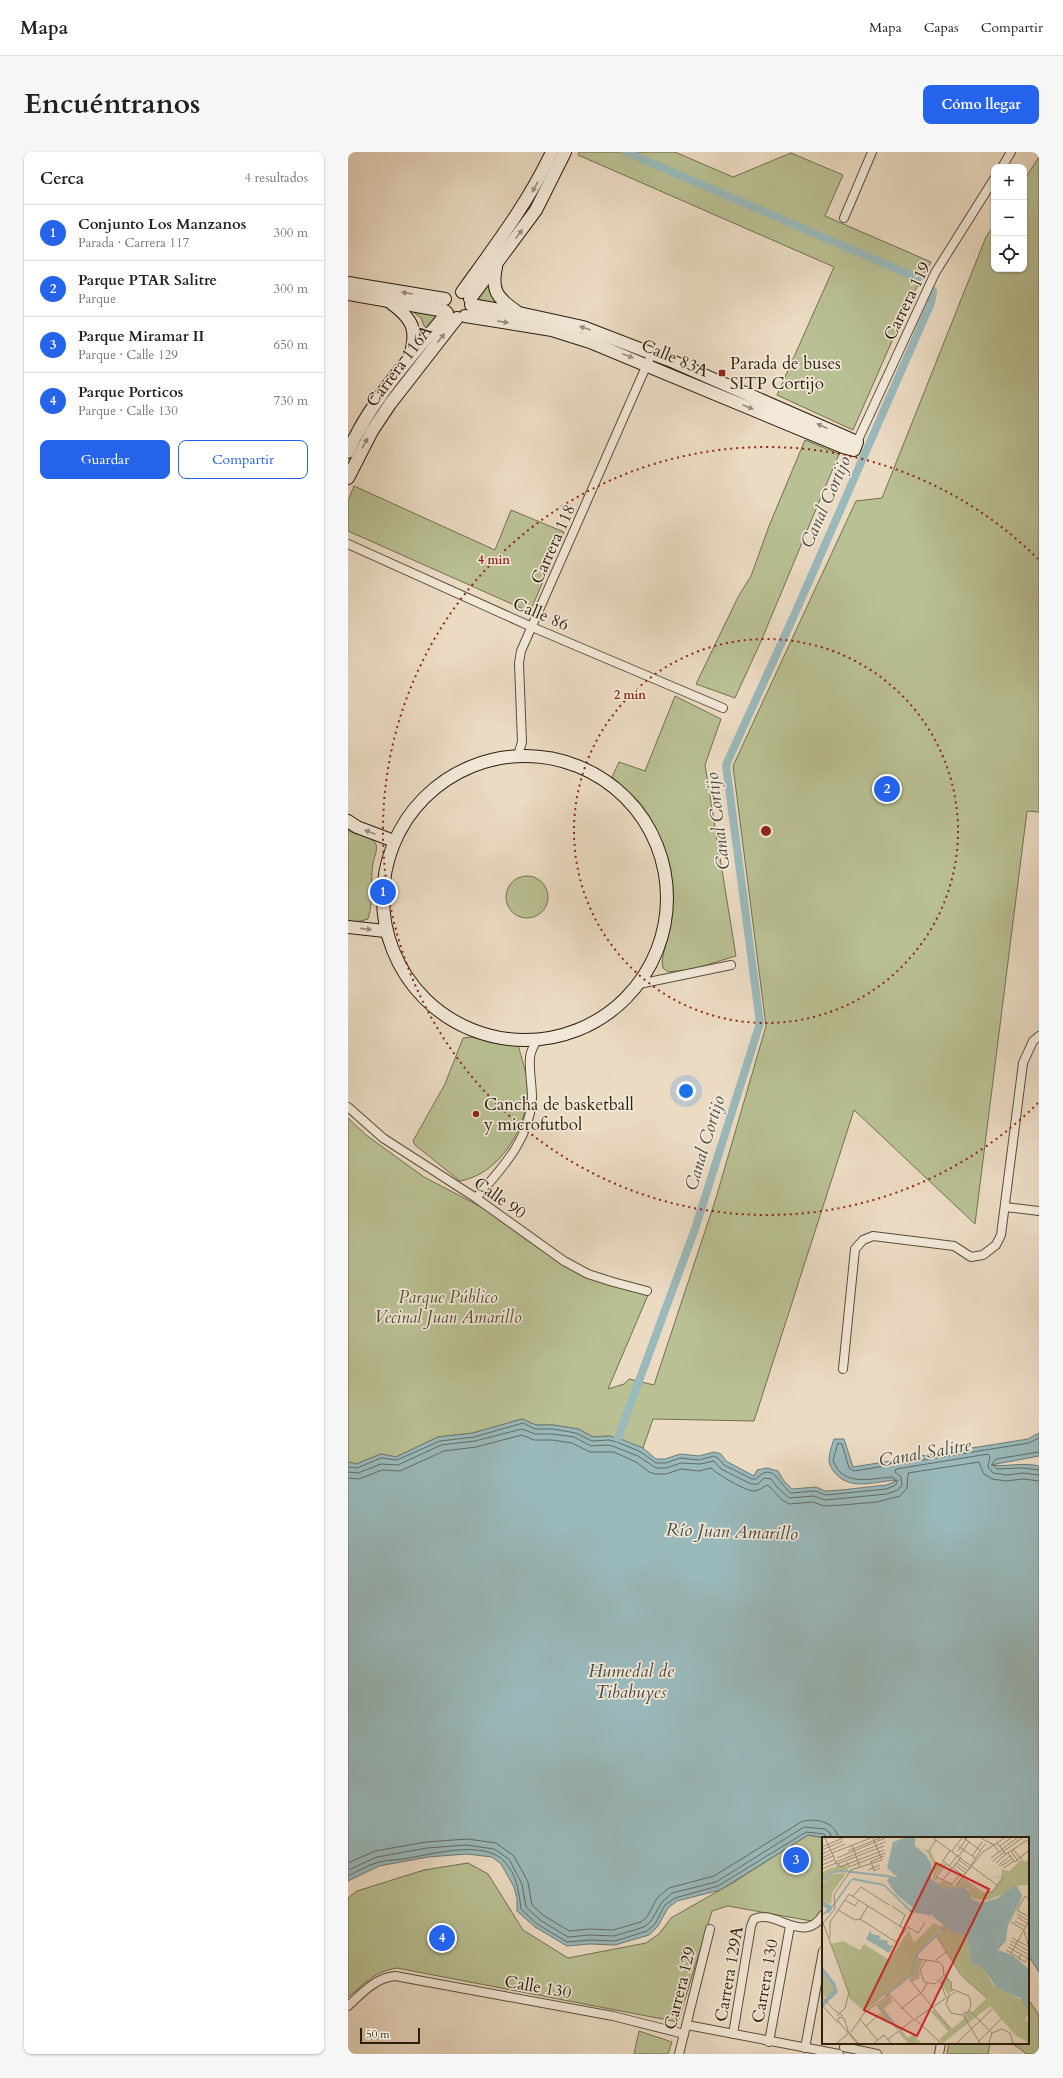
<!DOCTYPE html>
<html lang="es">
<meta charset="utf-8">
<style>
body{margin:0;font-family:Cardo,serif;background:#f6f6f6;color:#222}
.controls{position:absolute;right:12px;top:12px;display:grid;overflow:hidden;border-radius:8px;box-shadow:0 1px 3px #0004}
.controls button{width:36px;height:36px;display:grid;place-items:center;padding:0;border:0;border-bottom:1px solid #e0e0e0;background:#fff;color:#222;font:20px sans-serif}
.scale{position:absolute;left:12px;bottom:10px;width:60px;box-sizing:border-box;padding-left:4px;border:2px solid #2b1e0d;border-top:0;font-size:11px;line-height:14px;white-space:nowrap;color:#2b1e0d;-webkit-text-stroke:3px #f2e8d8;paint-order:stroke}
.you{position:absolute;left:338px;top:939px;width:14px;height:14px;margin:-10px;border:3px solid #fff;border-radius:50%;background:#1a73e8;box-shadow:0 0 0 6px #1a73e833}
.badge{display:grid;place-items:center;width:26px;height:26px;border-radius:50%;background:#2563eb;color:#fff;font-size:13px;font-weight:700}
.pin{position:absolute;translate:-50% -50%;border:2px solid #fff;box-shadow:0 1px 4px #0006}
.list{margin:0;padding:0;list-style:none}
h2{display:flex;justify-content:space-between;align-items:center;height:52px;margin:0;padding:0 16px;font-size:17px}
h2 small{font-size:13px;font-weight:400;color:#767676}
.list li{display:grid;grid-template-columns:26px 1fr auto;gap:12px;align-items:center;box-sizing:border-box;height:56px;padding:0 16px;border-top:1px solid #e0e0e0}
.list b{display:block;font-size:15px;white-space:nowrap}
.list p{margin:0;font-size:13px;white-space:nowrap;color:#767676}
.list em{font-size:13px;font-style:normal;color:#767676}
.actions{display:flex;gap:8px;padding:12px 16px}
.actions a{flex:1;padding:9px 0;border:1px solid #2563eb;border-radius:8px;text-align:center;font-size:14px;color:#2563eb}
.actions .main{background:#2563eb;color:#fff}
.icon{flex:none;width:22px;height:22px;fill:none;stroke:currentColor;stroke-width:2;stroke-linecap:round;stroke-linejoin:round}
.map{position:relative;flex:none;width:691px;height:1902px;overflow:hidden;border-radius:8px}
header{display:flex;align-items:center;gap:24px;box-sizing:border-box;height:56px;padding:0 20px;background:#fff;border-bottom:1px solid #e0e0e0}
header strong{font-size:19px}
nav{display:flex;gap:22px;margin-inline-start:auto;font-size:14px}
.intro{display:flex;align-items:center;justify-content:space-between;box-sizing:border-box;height:96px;padding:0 24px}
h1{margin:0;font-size:28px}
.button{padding:10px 18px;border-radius:8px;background:#2563eb;color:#fff;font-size:14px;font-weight:700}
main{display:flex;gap:24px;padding:0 24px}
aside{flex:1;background:#fff;border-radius:8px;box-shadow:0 1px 3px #0004}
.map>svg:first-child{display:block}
</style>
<header>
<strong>Mapa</strong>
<nav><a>Mapa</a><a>Capas</a><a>Compartir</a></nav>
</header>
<div class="intro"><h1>Encuéntranos</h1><a class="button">Cómo llegar</a></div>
<main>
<aside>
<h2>Cerca<small>4 resultados</small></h2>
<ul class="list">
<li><span class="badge">1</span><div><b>Conjunto Los Manzanos</b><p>Parada · Carrera 117</p></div><em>300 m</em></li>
<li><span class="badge">2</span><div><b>Parque PTAR Salitre</b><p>Parque</p></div><em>300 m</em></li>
<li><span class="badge">3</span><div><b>Parque Miramar II</b><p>Parque · Calle 129</p></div><em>650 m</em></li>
<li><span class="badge">4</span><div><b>Parque Porticos</b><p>Parque · Calle 130</p></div><em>730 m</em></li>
</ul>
<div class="actions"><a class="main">Guardar</a><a>Compartir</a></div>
</aside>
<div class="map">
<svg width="691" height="1902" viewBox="0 0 691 1902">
<rect width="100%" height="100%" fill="#ebdbc3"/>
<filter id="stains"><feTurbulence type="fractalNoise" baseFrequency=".005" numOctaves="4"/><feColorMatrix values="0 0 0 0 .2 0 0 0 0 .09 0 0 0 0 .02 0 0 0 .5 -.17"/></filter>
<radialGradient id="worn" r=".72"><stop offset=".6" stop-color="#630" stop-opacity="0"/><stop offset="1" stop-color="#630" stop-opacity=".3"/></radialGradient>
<g fill="#b9c093" stroke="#726f50">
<polygon points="231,0 327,0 385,25 443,1 495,23 477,64 583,110 562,148 505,278 429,243 486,115 230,3"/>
<polygon points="691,5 691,660 679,659 627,1072 506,958 406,1269 305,1267 295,1296 261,1284 245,1285 230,1277 205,1273 188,1273 174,1267 125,1281 90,1285 48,1305 33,1302 8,1312 0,1310 0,966 18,983 76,1025 137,1057 186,1093 216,1112 260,1132 300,1143 260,1237 276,1232 281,1227 306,1233 368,1046 418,874 385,614 508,349 534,346 638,85 646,73 646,117 676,117 676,28"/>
<polygon points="141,131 152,154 130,147"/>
<polygon points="63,158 91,164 79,181 73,166"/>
<polygon points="457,288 491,302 414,487 387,546 348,532 390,445 403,424 421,374"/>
<polygon points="6,334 147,398 163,358 216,380 182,460 0,379 0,349"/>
<path d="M 327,544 L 373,567 L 357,613 L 388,804 L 345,817 L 320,820 L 315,816 L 314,809 C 317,793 322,779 323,763 C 327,725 316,680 291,650 C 283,641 273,633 264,625 L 271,610 L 297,619 Z"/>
<path d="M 0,678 C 7,684 23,683 28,692 C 30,698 26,705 25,711 C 22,729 26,748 20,767 L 9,770 L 0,769 Z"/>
<circle cx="179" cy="745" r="21"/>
<path d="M 123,885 L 146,890 L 170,892 C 173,906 180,923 180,937 C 179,976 152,1022 112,1029 L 67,993 L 65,989 L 97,932 L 115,886 Z"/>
<path d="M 460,1683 L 477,1686 L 475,1686 L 475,1758 L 469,1770 L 380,1754 L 364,1759 L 330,1870 L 49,1816 C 27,1819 17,1831 0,1845 L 0,1746 L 9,1739 L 76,1718 L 120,1711 L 140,1722 L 175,1778 L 220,1806 L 298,1791 L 311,1782 L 323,1766 L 386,1730 Z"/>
<polygon points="680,1847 691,1863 691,1902 679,1902 664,1891 680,1891"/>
<polygon points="291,1879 324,1890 320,1902 286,1902"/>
<polygon points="601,1891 642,1891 640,1902 599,1902"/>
</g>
<path fill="#9ab9bb" stroke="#6e7b75" d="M 174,1267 L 188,1273 L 205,1273 L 230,1277 L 245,1285 L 261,1284 L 270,1286 L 295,1296 L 308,1307 L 317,1307 L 332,1302 L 351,1304 L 366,1300 L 373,1302 L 378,1309 L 406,1324 L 409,1318 L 419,1316 L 430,1319 L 436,1329 L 444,1337 L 468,1335 L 477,1339 L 493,1338 L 538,1333 L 551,1328 C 531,1328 504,1340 488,1322 C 485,1319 481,1313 481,1308 C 481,1301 484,1293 486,1287 L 496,1287 L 505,1315 L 680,1287 L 691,1281 L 691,1304 L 643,1313 C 659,1315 675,1310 691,1314 L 691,1820 L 680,1803 L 680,1686 L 477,1686 L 460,1683 L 372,1738 L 329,1749 L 320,1756 L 310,1774 L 301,1783 L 267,1793 L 242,1792 L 219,1794 L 187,1775 L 169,1759 L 169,1746 L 166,1735 L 153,1712 L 144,1705 L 119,1702 L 80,1705 L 31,1714 L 0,1729 L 0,1310 L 8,1312 L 33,1302 L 48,1305 L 90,1285 L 125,1281 Z"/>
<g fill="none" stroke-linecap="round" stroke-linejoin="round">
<g stroke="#626c64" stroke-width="1">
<polyline points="691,1300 648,1307 644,1312 649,1317 675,1316 691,1318"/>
<path d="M 0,1315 L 9,1316 L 33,1306 L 49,1308 L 92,1289 L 126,1285 L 175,1271 L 187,1277 L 205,1277 L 228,1281 L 244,1289 L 261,1288 L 269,1290 L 293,1300 L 308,1311 L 318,1311 L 332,1306 L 351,1308 L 366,1304 L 370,1306 L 376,1313 L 404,1327 L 408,1327 C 425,1309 430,1331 443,1341 L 467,1339 L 478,1343 L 538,1337 L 546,1334 L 549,1331 L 545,1325 C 524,1326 494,1336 485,1308 L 490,1291 L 494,1292 L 501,1316 L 506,1319 L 681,1291 L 691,1286"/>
<polyline points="0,1320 10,1321 33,1312 50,1313 93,1293 127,1289 174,1277 187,1282 205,1282 226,1285 243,1294 260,1293 267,1295 290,1304 308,1316 318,1316 333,1311 352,1312 366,1309 373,1317 403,1332 410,1332 416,1326 423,1327 429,1335 441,1346 466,1344 477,1348 539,1342 550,1338 554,1333 553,1325 547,1320 548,1317 640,1302 642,1305 640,1315 645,1321 659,1323 675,1321 691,1323"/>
<path d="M 0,1326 L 11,1327 L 34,1318 L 52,1319 L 96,1299 L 128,1295 L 174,1283 L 186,1288 L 204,1288 L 224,1291 L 242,1300 L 266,1300 L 288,1310 L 301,1320 L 307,1322 L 318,1322 L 333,1317 L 351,1319 L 363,1316 C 369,1322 397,1339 406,1339 C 412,1339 415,1334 420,1333 L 434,1348 L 441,1352 L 465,1350 L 476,1354 L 494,1353 L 529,1350 L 552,1344 L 559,1336 L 560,1321 L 631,1310 L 636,1322 L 644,1327 L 658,1329 L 675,1327 L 691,1329"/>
<path d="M 0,1711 L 27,1699 L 78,1690 L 119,1687 L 148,1691 L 166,1704 L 180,1730 L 184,1753 L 195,1763 L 221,1779 L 242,1777 L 265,1778 L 293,1770 L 299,1765 L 309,1746 L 321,1736 L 366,1724 L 453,1670 C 467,1665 488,1670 490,1686"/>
<polyline points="0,1718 29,1705 79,1696 119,1693 146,1697 161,1707 174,1732 178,1755 192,1768 220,1785 241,1783 266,1784 296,1775 303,1769 314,1750 324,1741 368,1730 456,1675 477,1677 482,1681 484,1686"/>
<path d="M 0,1724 C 10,1719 20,1713 31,1710 C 39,1708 47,1708 55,1707 C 81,1703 135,1687 156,1709 C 169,1722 171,1741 173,1757 L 189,1772 L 219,1790 L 242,1788 L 267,1789 L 299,1779 L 307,1772 L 317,1753 L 327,1746 L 370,1734 L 458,1680 L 476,1682 L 479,1686"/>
</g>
<g stroke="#9ab9bb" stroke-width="8">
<polyline points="278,0 572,127"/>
<polyline points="270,1286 347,1077 412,871 378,613 448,459 583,151 585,139"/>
</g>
<defs>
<g id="street">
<polyline points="654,15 663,0"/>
<polyline points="496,66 524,0"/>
<polyline points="509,290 587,121 646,27"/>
<polyline points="0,392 184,475 375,556"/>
<polyline points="170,603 174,590 171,511 173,499 304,201"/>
<polyline points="291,832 383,813"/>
<polyline points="0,955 35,986 128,1046 216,1109 240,1122 265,1130 299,1139"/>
<path d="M 128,1046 C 153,1017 182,988 184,946 C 184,933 181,919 182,906 C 182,900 186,894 188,889"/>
<polyline points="657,1055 691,1059"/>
<polyline points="495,1217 507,1097 515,1088 525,1084 606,1094 623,1105 635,1103 648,1093 653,1083 675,911 685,889 691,884"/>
<path d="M 0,1854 C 14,1841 27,1826 47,1824 L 265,1864 L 336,1882"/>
<polyline points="339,1873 491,1902"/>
<path d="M 385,1882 L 403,1774 L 406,1767 C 427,1756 455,1794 475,1763"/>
<polyline points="421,1890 442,1774"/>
<polyline points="496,1895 529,1902"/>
<polyline points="457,1896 475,1799"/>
<polyline points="331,1902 362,1777"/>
<polyline points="591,1902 593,1891"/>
</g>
<g id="secondary">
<path d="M 148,115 C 143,138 149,146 168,159"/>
<polyline points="0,131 97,147"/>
<path d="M 114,140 C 147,94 180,51 204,0"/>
<polyline points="0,142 97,159"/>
<polyline points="122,147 188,58 217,0"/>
<path d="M 43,151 C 65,167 70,178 62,204"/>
<polyline points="117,164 204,178 242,190 495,295 506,298 509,290 326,210 235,175 171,161 123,153"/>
<path d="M 0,300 C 22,249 64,204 99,161"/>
<polyline points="0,326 24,279 42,252 109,166"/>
<circle cx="177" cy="746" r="142"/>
<polyline points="0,669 9,675 46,689"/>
<polyline points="0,775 37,779"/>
</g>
</defs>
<use href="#street" stroke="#5b4d3a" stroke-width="10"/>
<use href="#secondary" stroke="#2b1e0d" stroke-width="14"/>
<use href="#street" stroke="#f2e8d8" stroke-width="8"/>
<use href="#secondary" stroke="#f2e8d8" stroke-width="12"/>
</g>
<defs><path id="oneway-solid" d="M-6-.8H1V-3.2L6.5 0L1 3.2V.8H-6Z"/></defs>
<g fill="#988d7d">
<use href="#oneway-solid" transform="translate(187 35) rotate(119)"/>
<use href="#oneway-solid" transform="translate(171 82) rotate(-53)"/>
<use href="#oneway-solid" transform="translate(59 141) rotate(-171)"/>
<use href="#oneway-solid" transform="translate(155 170) rotate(9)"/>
<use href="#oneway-solid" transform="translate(237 176) rotate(-161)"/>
<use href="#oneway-solid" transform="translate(93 186) rotate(-52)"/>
<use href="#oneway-solid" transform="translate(280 204) rotate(21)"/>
<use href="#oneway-solid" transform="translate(400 255) rotate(23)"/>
<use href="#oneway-solid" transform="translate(474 274) rotate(-156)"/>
<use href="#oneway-solid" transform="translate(17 291) rotate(-61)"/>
<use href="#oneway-solid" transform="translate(22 680) rotate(-159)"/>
<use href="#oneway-solid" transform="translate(18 777) rotate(6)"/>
</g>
<g fill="none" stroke="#8f2418" stroke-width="2" stroke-dasharray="2 4">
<circle cx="418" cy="679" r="192"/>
<path d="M690 951A384 384 0 1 1 690 407"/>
</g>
<g fill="#8f2418" stroke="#f2e8d8" stroke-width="1.5">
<rect x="370" y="217" width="8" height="8" rx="2"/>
<circle cx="128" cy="962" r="4"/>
</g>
<g text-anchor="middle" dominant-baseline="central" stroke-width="3.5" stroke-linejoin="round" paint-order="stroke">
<g font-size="17" fill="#2b1e0d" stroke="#f2e8d8">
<text transform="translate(559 149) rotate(-64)">Carrera 119</text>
<text transform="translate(327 206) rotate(23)">Calle 83A</text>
<text transform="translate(51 214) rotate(-53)">Carrera 116A</text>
<text transform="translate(205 392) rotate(-66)">Carrera 118</text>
<text transform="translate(193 462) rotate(23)">Calle 86</text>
<text transform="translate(152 1046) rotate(35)">Calle 90</text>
<text transform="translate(381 1822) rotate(-80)">Carrera 129A</text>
<text transform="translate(417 1829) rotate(-80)">Carrera 130</text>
<text transform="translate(190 1835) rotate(10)">Calle 130</text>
<text transform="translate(332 1836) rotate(-76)">Carrera 129</text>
</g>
<g font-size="17" fill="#2b1e0d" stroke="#f2e8d8" text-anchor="start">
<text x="382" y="211">Parada de buses<tspan x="382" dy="20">SITP Cortijo</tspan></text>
<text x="136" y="952">Cancha de basketball<tspan x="136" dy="20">y microfutbol</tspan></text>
</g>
<g font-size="17" font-style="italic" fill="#564f35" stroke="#f2e8d8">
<text x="100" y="1145">Parque Público<tspan x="100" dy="20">Vecinal Juan Amarillo</tspan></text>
</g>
<g font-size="18" font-style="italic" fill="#4c4c41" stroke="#f2e8d8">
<text transform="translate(478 350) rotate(-66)">Canal Cortijo</text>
<text transform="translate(370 669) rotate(-97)">Canal Cortijo</text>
<text transform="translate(357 991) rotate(-73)">Canal Cortijo</text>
<text transform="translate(577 1301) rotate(-10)">Canal Salitre</text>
<text transform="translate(384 1380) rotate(2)">Río Juan Amarillo</text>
<text x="283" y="1519">Humedal de<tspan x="283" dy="21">Tibabuyes</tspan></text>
</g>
</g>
<g transform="translate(474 1685)">
<rect width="207" height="207" fill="#ebdbc3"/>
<path d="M 101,11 L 108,14 L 116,29 L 120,25 L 122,27 L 113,39 L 117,45 L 111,41 L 112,29 L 106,16 ZM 207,19 L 206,48 L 192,49 L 184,56 L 166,63 L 151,62 L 146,51 L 123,52 L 116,47 L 119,44 L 126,45 L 133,49 L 140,42 L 160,57 L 170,55 L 180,40 L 169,41 L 179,39 L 180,32 L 187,34 L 200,22 L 204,25 ZM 25,27 L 26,34 L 12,34 L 0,43 L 0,36 L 6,32 ZM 24,36 L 10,56 L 9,67 L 0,63 L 0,48 L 5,41 L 12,37 ZM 112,86 L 119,90 L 121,88 L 130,95 L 145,98 L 150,128 L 159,129 L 171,148 L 201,164 L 207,175 L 203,183 L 207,185 L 207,206 L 193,198 L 168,169 L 121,206 L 117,203 L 126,194 L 109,175 L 112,173 L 130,192 L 143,181 L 142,178 L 147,174 L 149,176 L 162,164 L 165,162 L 171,166 L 145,144 L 133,128 L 115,100 L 121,94 L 118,92 L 96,116 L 89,137 L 49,169 L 41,173 L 28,162 L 9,107 L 21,104 L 38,113 L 42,107 L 67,123 L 87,93 L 92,106 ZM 95,122 L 101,124 L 97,133 L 98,141 L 90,145 L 88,141 ZM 0,135 L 12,152 L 4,162 L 0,157 ZM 123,139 L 128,144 L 130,154 L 126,158 L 119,145 ZM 67,159 L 71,164 L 62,172 L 77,191 L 75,193 L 66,183 L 61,183 L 58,179 L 60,176 L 54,169 ZM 79,193 L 86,201 L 91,197 L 99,206 L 86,206 L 76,195 Z" fill="#b9c093"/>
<path d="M 82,1 L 93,1 L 93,9 L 104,18 L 110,28 L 109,41 L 123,52 L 142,50 L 148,55 L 149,62 L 159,66 L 176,61 L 192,49 L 195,49 L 200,58 L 198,65 L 186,88 L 184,104 L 176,113 L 190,118 L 207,132 L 207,175 L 198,161 L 175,151 L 159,129 L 150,128 L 145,98 L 130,95 L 108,77 L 106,81 L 106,78 L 88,75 L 62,49 L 30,43 L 8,75 L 0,78 L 5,72 L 0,68 L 0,63 L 10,69 L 28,43 L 32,41 L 62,47 L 88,72 L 92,72 L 74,57 L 65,44 L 67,41 L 76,42 L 83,47 L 65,31 L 71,5 ZM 49,93 L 49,97 L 59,99 L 57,102 L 66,104 L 65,107 L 69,109 L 72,108 L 67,116 L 44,102 ZM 0,129 L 13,146 L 16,155 L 0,171 L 0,166 L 12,152 L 0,135 Z" fill="#9ab9bb"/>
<path fill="none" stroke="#9ab9bb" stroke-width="2" d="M 0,44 L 12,35 L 21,34 L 65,39 L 76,42 L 84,49M 63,159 L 89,138 L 96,116 L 123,90M 56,168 L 76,192"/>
<path fill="none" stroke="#9e8f7a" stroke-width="1" d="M 3,1 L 10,16 L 49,1M 111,1 L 175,48M 142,1 L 159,14M 159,1 L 172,8 L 182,1M 175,6 L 184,17 L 207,2M 30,8 L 38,30 L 37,31M 136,9 L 153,21M 178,9 L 189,1M 0,10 L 21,1M 180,12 L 195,1M 191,12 L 199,22M 0,13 L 21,4M 128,13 L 121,24 L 130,31M 26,14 L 58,1M 107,14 L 114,3M 130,14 L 140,1M 136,14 L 145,1M 182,14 L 200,1M 189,14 L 196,24M 186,16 L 193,25 L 207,13M 0,17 L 23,7M 137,19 L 147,5M 150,19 L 160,5M 0,21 L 10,16 L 16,30M 15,21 L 63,1M 169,21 L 180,13M 137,23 L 149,32M 0,24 L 11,19M 171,24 L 182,15M 14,25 L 63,5M 25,25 L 27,30 L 63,16M 48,25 L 62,19M 49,25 L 52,34 L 58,31M 135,26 L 146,34M 174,26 L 184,17M 15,27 L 62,9M 17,27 L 18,30 L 62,13M 124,27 L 114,40 L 130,47 L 137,39M 0,28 L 12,23M 133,28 L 144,36M 149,28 L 163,7M 177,28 L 188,19M 127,29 L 136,18M 179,29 L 190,22M 131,31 L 142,39M 182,31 L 192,24M 0,32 L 14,26M 46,33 L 58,28M 140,41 L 162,57 L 171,54 L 182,39M 121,43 L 139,20M 134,48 L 161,15 L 172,8 L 177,15M 31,59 L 39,50 L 67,68M 207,62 L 203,59 L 195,73 L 207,80M 23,63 L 33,69 L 37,63M 46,69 L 38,82 L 74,105 L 86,90 L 96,96 L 103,86M 70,69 L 83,78 L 78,89M 16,73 L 33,83 L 38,82M 195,77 L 207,84M 195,80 L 206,87M 193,84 L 204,90M 189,85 L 202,93M 202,94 L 207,110M 115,100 L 139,138 L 166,162M 8,101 L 8,85 L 27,57 L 84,93M 190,101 L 207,110M 189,104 L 207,114M 188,107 L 207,118M 186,110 L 205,121M 184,113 L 197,121M 189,116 L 207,84M 199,117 L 197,122 L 200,123 L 203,125 L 206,121M 96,122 L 117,125 L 121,129 L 122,138M 114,123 L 125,114M 104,124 L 98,133 L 102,145 L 113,147 L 122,138M 122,138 L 129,145 L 130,154M 87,142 L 129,192M 118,144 L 124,160M 67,157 L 93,184M 127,159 L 124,167 L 129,176 L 139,178 L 147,174 L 149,167 L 147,159 L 130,152M 0,160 L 12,173 L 21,179M 0,168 L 16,186M 79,172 L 101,154 L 105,146M 147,173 L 170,196M 141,178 L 158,206M 15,179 L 23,171 L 27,156 L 1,86 L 13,72 L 12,58 L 29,33 L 60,23 L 51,1M 38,182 L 56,204M 93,182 L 133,155M 94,183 L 119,206M 44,189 L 59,176M 29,195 L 43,175 L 67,158M 65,203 L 91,183M 157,204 L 180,181M 15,206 L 26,197M 35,206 L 16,184 L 17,180 L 22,181 L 26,194 L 36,206M 52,206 L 62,198 L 69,206M 135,206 L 170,172M 167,206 L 170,196 L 180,192 L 188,196 L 191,206"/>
<path fill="#d62828" fill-opacity="0.15" stroke="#d62828" stroke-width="2" d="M 114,26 L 167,52 L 95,199 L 42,173 Z"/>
<rect width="207" height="207" fill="none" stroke="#2b1e0d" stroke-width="2"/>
</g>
<circle cx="418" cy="679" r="6" fill="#8f2418" stroke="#f2e8d8" stroke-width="2"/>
<g font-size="12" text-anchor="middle" font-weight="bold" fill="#8f2418" stroke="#f2e8d8" stroke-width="3.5" stroke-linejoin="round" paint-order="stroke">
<text x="146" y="412">4 min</text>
<text x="282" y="547">2 min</text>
</g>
<rect width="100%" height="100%" filter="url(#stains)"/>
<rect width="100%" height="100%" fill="url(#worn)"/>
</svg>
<div class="controls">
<button>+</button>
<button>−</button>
<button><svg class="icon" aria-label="locate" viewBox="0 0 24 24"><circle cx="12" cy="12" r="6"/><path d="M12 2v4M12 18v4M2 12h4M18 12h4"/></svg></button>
</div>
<div class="scale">50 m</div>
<div class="you"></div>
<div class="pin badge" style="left:35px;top:740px">1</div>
<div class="pin badge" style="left:539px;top:637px">2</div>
<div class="pin badge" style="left:448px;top:1708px">3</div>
<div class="pin badge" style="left:94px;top:1786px">4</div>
</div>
</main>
